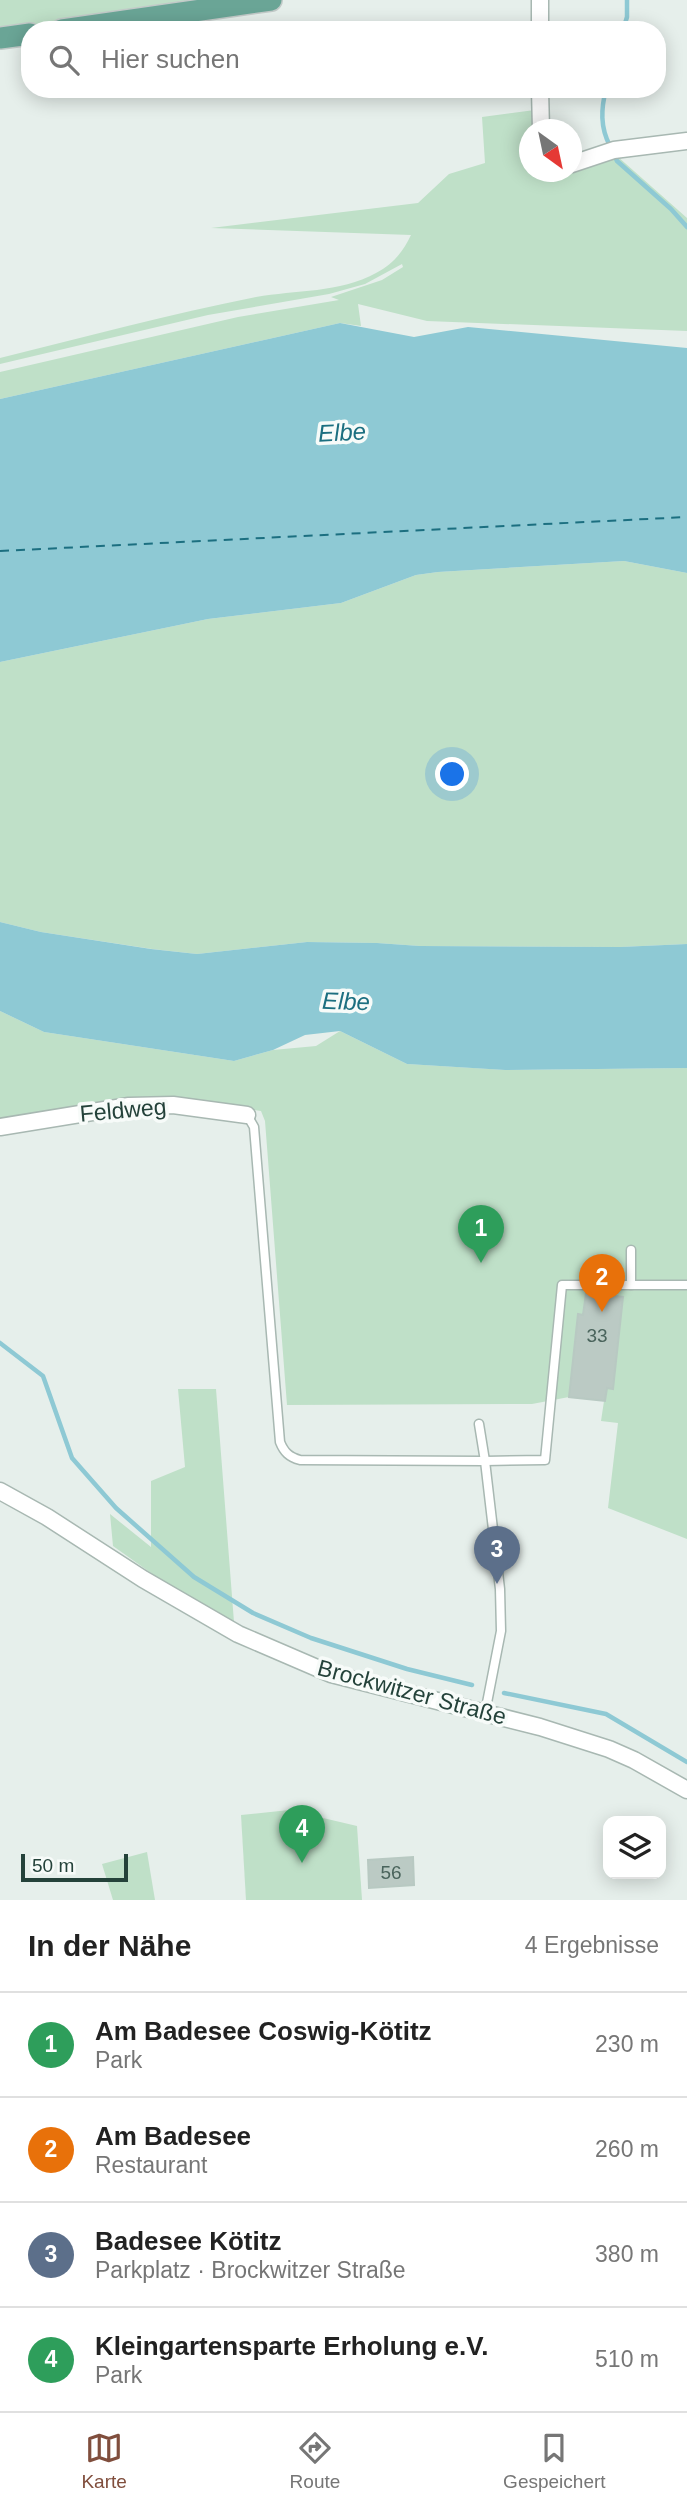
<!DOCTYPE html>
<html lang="de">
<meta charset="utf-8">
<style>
body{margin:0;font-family:Helvetica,sans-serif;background:#f2f2f2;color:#222}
.controls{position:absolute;right:21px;bottom:21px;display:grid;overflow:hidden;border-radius:14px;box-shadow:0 4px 18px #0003}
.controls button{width:63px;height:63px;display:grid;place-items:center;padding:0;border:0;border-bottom:2px solid #e0e0e0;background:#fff;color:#222;font:35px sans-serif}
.compass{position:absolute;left:519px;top:119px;width:63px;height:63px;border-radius:50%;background:#fff;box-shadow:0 4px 18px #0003;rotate:147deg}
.scale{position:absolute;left:21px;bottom:18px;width:107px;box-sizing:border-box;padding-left:7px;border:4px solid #24423a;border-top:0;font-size:19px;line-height:24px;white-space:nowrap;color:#24423a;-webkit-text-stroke:5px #f7fbf9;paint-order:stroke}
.you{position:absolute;left:453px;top:775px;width:24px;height:24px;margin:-18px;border:5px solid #fff;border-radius:50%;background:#1a73e8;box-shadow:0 0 0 10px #1a73e833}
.badge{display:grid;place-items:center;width:46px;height:46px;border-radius:50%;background:#804e3d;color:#fff;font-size:23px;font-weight:700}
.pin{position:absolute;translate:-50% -58px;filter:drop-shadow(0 2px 4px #0008)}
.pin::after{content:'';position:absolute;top:37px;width:24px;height:21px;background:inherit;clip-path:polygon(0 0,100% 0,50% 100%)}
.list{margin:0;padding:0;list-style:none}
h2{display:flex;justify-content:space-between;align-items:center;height:91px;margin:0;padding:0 28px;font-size:30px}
h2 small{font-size:23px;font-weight:400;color:#767676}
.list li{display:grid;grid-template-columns:46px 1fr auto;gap:21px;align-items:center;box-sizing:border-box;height:105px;padding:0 28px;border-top:2px solid #e0e0e0}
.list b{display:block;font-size:26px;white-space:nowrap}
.list p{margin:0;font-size:23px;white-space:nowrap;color:#767676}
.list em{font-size:23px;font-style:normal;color:#767676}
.icon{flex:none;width:38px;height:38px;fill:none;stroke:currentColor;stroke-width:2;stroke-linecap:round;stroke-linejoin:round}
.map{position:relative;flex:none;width:687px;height:1900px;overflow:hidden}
.search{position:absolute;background:#fff;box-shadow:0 4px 18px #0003;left:21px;right:21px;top:21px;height:77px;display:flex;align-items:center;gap:18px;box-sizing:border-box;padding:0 24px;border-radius:28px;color:#767676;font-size:26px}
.sheet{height:511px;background:#fff}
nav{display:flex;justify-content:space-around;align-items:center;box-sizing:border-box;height:98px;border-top:2px solid #e0e0e0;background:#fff;font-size:19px;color:#767676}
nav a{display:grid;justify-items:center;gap:4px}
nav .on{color:#804e3d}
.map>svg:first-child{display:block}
</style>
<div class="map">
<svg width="687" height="1900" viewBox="0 0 687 1900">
<rect width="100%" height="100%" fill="#e6efeb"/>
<g fill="#bfe0c8">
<polygon points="0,0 219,0 0,30"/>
<path d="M 535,110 L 535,129 L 530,130 L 530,172 L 572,172 L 617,156 L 687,218 L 687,331 L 427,321 L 358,304 L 361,326 L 340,323 L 0,399 L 0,372 L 238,317 L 339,300 L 331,297 L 382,280 L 403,267 L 402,264 L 365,284 L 329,294 L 208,315 L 0,364 L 0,358 C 85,337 170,314 256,297 C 295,290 340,293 376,273 C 393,264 403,252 411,235 L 211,228 L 418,203 L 449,174 L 485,163 L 482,117 Z"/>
<polygon points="624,561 687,573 687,944 620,947 420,946 377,943 307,942 197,954 152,949 41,932 0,922 0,662 208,619 341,603 416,575 438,572"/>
<polygon points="0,1011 44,1032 234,1061 273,1050 316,1046 340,1031 407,1064 506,1070 687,1068 687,1539 608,1508 618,1423 601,1421 604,1401 569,1397 532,1404 287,1405 265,1121 261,1111 175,1099 0,1122"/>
<polygon points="178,1389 216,1389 234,1622 158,1578 113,1546 110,1514 151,1547 151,1481 185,1467"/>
<polygon points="289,1810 357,1826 362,1900 246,1900 241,1815"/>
<polygon points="147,1852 155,1900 113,1900 102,1864"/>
</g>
<g fill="#8ec9d4">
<polygon points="340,323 414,337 468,327 687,348 687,573 624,561 438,572 416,575 341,603 208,619 0,662 0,399"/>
<polygon points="0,922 41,932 151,949 197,954 307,942 377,943 420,946 620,947 687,944 687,1068 505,1070 407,1064 340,1031 305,1035 273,1050 234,1061 44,1032 0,1011"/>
</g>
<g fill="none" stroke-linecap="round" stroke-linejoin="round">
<g stroke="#8ec9d4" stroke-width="4.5">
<polyline points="623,30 627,17 627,0"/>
<path d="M 606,89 C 601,109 600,127 610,146"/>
<polyline points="614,154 617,161 671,209 687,227"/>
<polyline points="0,1343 43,1376 72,1458 116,1508 194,1577 253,1613 311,1638 407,1669 472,1685"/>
<polyline points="504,1693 606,1714 687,1762"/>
</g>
<polyline stroke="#1c6f80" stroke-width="2" stroke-dasharray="9 7" stroke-linecap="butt" points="0,551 687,517"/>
</g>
<g fill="#bbcac4" stroke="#b8c9c2" stroke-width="2">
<polygon points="586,1293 623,1297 613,1389 607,1388 605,1401 569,1397 578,1314 583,1315"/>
<polygon points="413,1857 414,1885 369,1888 368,1860"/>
</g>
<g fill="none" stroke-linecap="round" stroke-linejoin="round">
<defs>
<g id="lane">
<path d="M 247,1115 L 254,1127 L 280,1442 C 284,1452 289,1457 300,1460 L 485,1461 L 500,1589 L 501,1631 L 485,1713"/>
<polyline points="631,1285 631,1250"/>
<polyline points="479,1424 485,1461 545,1460 562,1285 687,1285"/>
</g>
<g id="street">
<polyline points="540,0 540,30"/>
<polyline points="540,89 541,130"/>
<polyline points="572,164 614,150 687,141"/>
<polyline points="0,1127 129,1106 173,1105 247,1115"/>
<polyline points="0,1491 47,1517 143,1579 238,1634 331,1674 540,1727 609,1749 634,1760 687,1790"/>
</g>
<g id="primary">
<polyline points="62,30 271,0"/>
<polyline points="0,38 30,34"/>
</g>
</defs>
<use href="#lane" stroke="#a8b8b2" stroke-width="11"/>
<use href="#street" stroke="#a8b8b2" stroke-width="19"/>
<use href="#primary" stroke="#c2cac8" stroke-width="24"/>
<use href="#lane" stroke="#fff" stroke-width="8"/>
<use href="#street" stroke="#fff" stroke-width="16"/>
<use href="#primary" stroke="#6aa596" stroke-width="21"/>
</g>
<g text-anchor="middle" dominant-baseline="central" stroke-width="7" stroke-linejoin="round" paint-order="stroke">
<g font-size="19" fill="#4a645c">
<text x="597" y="1335">33</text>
<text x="391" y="1872">56</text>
</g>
<g font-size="23" fill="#24423a" stroke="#f7fbf9">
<text transform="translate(123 1110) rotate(-5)">Feldweg</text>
<text transform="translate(412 1692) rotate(15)">Brockwitzer Straße</text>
</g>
<g font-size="24" font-style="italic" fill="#1c6f80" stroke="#f7fbf9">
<text transform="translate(342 432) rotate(-3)">Elbe</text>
<text transform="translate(346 1001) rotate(2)">Elbe</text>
</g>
</g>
</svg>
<div class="controls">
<button><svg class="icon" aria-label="layers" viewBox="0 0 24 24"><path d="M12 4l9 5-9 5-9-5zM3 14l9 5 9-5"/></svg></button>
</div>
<svg class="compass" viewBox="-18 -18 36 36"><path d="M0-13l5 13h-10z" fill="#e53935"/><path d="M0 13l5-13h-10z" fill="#767676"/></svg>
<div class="scale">50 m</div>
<div class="you"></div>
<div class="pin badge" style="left:481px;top:1263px;background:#2e9e5b">1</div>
<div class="pin badge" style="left:602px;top:1312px;background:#e8710a">2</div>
<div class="pin badge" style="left:497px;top:1584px;background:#5c6f8a">3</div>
<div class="pin badge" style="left:302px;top:1863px;background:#2e9e5b">4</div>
<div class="search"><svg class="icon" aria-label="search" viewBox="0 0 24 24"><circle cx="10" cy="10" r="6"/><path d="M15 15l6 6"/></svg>Hier suchen</div>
</div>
<section class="sheet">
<h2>In der Nähe<small>4 Ergebnisse</small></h2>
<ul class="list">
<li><span class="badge" style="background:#2e9e5b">1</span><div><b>Am Badesee Coswig-Kötitz</b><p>Park</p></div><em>230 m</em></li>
<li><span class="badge" style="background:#e8710a">2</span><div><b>Am Badesee</b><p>Restaurant</p></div><em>260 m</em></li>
<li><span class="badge" style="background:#5c6f8a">3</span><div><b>Badesee Kötitz</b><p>Parkplatz · Brockwitzer Straße</p></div><em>380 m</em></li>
<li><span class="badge" style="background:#2e9e5b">4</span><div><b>Kleingartensparte Erholung e.V.</b><p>Park</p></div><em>510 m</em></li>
</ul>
</section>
<nav>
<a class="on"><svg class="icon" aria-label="map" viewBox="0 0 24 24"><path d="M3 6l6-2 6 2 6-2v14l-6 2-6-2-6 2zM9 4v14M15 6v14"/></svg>Karte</a>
<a><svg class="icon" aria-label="directions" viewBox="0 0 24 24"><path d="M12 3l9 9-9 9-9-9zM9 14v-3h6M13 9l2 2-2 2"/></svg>Route</a>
<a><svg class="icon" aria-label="saved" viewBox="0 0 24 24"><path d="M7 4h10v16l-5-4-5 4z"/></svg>Gespeichert</a>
</nav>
